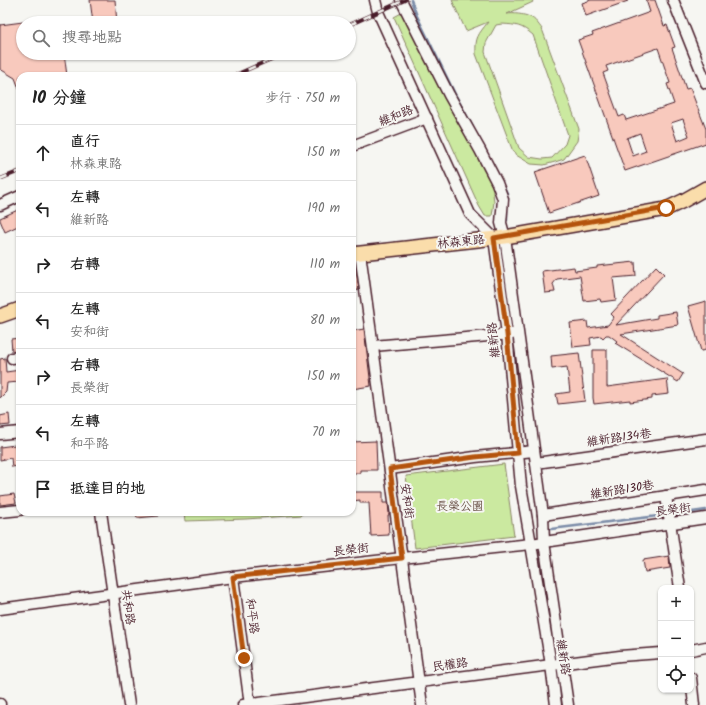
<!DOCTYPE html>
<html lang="zh-TW">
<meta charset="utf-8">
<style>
body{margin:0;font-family:Kalam,"LXGW WenKai TC",sans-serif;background:#f2f2f2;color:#222}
.controls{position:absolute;right:12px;bottom:12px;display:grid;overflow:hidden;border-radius:8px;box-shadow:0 1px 3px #0004}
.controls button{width:36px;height:36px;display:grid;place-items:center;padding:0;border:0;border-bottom:1px solid #e0e0e0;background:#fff;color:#222;font:20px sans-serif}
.stop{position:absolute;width:12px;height:12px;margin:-9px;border:3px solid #b45309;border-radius:50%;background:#fff}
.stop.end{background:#b45309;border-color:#fff;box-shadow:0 1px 4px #0008}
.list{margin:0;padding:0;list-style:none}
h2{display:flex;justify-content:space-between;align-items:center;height:52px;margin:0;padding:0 16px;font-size:17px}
h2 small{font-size:13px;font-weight:400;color:#767676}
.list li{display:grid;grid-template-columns:26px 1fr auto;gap:12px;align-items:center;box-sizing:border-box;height:56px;padding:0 16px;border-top:1px solid #e0e0e0}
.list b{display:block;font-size:15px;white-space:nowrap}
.list p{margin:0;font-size:13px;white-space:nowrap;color:#767676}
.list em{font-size:13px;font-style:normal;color:#767676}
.icon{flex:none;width:22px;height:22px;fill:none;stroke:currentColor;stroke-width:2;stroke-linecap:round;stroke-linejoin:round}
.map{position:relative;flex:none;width:706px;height:705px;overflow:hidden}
.search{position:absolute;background:#fff;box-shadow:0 1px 3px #0004;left:16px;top:16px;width:340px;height:44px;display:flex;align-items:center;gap:10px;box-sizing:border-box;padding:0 14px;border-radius:22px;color:#767676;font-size:15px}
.panel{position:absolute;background:#fff;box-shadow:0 1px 3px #0004;left:16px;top:72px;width:340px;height:444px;border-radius:12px}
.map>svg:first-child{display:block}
</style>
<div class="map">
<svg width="706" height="705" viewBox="0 0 706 705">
<rect width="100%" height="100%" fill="#f6f6f2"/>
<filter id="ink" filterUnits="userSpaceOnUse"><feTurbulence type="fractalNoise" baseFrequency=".025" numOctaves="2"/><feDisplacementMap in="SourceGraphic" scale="8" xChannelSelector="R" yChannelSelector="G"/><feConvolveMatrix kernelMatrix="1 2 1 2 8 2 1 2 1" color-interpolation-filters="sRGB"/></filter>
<g filter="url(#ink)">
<g fill="#cbe9a0" stroke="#8a8466" fill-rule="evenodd">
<path d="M 452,0 L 532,0 L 533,2 L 507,14 C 513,13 524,14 530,17 C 535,19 539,25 542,29 L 579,129 L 577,141 L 564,159 L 555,162 L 544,165 L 531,164 L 516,155 L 512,149 L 476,54 C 475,37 478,35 488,22 L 466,31 ZM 502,24 C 517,25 521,25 533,35 L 568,135 L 565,144 L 552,158 L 542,159 L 529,157 L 519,148 L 485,52 L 486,43 L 496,25 Z"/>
<polygon points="405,11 438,82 492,184 494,202 492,216 485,216 479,206 394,17"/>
<polygon points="504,464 514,536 415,548 406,476"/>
<polygon points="184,512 301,512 302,515 246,519 185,521"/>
</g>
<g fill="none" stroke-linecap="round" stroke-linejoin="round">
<g stroke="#7b8ca8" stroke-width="2.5">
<polyline points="411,0 417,16 455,94 473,127"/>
<polyline points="504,187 507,193 507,197"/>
<polyline points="507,210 507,220"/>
<polyline points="671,515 706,510"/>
<polyline points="551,529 666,515"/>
</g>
</g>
<g fill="#f8c9bd" stroke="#4a1f2b" fill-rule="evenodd">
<polygon points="90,0 115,0 117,23 93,23"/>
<polygon points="591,0 628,0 628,1 586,16 582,3"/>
<path d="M 646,0 L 655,0 L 664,26 L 667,25 L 675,47 L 672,48 L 686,89 L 690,88 L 706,129 L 706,143 L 625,171 L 578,40 L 593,35 L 592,33 L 650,12 ZM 658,48 L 670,83 L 667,84 L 674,104 L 626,120 L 624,115 L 619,117 L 603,73 L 608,71 L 606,66 ZM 683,119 L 689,136 L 677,141 L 671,123 ZM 640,133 L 646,151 L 633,156 L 627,138 Z"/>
<polygon points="23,22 23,53 64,53 67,76 20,76 20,91 15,78 0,69 0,25"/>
<polygon points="585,155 599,196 549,213 535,172"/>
<polygon points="20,209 20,225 5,232 0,220 0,218"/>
<polygon points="635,262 636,276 613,278 616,300 601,302 600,299 584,301 580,276 557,279 553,284 555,292 545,293 542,271 574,267 575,271 597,268 597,266"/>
<polygon points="656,266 664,274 616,325 657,318 657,315 676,312 678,325 621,334 683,374 678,382 615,343 617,341 609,335 606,335 603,338 601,336 590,338 591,345 573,347 570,323 587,321 588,328 608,325 614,317 611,314"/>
<polygon points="352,268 356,268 359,290 352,291"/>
<polygon points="706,301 706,350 701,351 688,306"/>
<polygon points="364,329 371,386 352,389 352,374 354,374 352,354 352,331"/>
<polygon points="20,338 20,349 12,351 11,339"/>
<polygon points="593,350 607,350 607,387 667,379 669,394 652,396 652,399 630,402 630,400 594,404 593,398"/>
<polygon points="579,353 585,401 558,404 556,394 570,392 567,367 552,369 551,356"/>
<polygon points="5,358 6,372 20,370 20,382 7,383 6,392 0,398 0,359"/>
<polygon points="9,414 10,425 0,426 0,416"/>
<polygon points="376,441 377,470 360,470 360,473 352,473 352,442"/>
<polygon points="15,445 18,466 12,467 11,458 0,460 0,447"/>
<polygon points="352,492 383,492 383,503 388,503 389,513 389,515 388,515 389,535 371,536 369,503 360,503 360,500 352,501"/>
<polygon points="14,494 16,503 0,505 0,496"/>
<polygon points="136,512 157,512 158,516 137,518"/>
<polygon points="669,556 670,568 645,572 643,560"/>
</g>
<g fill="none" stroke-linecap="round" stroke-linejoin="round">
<defs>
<g id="minor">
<polyline points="375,0 378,12 470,214 494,238 507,334 521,486 531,544 551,665 556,705"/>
<polyline points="401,0 449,95 480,150 497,183 503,199 501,223 505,237 543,515 544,542 568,705"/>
<polyline points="673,0 706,83"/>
<polyline points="352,146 427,118"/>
<polyline points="0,205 20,196"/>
<polyline points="360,253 422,705"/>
<polyline points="373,346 512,334"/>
<polyline points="12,358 20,357"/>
<polyline points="0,434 20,432"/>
<polyline points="536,463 706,439"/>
<polyline points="390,469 475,457 534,451"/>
<polyline points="666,496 680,588"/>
<polyline points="0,512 20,510"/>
<polyline points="101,512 129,705"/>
<polyline points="543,515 706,490"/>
<polyline points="233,577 250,705"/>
<polyline points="0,609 233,577 402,558 531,544 706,518"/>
<polyline points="691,650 706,647"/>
<polyline points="691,678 694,705"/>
<polyline points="0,704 0,705"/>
<polyline points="243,705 620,656 661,653"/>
</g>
<g id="major">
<polyline points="352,254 505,237 666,209 683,201 706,188"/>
<polyline points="0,316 20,309"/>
</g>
</defs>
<use href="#minor" stroke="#4a1f2b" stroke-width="13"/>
<use href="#major" stroke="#4a1f2b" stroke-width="16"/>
<use href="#minor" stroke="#f6f6f2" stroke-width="10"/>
<use href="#major" stroke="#faddab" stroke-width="13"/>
<defs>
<g id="rail">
<polyline points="349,25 405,0"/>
<polyline points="233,76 285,53"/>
<polyline points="0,179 20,171"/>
</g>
</defs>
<use href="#rail" stroke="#4a1f2b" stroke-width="4"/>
<use href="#rail" stroke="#f6f6f2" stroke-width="2.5" stroke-dasharray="8" stroke-linecap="butt"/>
</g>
</g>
<g fill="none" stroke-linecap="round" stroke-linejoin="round" filter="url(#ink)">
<polyline stroke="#b45309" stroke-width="5" points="244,658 233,577 402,558 390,469 475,457 518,453 507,334 494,238 666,208"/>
</g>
<g text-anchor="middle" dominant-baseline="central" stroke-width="4" stroke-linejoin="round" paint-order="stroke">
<g font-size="12" fill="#4a1f2b" stroke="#f6f6f2">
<text transform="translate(396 116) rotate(-21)">維和路</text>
<text transform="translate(461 242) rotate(-6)">林森東路</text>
<text transform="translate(494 340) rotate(-96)">維新路</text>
<text transform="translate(619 438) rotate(-8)">維新路134巷</text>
<text transform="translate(622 490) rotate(-9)">維新路130巷</text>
<text transform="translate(407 501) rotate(82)">安和街</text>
<text transform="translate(673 510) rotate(-8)">長榮街</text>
<text transform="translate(351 550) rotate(-7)">長榮街</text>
<text transform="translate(128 607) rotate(82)">共和路</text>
<text transform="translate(252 616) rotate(83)">和平路</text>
<text transform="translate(563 657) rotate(81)">維新路</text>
<text transform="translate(450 665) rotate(-8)">民權路</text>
</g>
<g font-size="12" fill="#6a5248" stroke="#f6f6f2">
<text x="460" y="506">長榮公園</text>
</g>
</g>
</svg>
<div class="controls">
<button>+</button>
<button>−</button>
<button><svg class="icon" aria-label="locate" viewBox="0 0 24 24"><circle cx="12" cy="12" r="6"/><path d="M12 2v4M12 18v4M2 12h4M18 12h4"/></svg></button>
</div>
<div class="stop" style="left:666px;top:208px"></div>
<div class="stop end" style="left:244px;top:658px"></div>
<div class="search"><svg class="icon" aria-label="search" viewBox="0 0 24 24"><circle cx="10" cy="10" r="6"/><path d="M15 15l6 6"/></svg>搜尋地點</div>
<section class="panel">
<h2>10 分鐘<small>步行 · 750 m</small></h2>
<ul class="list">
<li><svg class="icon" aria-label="ahead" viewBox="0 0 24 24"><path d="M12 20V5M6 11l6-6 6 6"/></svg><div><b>直行</b><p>林森東路</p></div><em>150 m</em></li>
<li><svg class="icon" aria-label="left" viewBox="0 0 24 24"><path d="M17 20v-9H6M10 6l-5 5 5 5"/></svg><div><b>左轉</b><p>維新路</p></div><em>190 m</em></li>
<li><svg class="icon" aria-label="right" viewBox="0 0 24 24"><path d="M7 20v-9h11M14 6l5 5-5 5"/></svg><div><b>右轉</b></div><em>110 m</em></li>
<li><svg class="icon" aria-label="left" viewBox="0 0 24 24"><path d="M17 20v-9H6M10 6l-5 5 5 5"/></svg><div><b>左轉</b><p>安和街</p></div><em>80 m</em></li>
<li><svg class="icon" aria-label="right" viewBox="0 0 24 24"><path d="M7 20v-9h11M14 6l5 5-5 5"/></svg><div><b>右轉</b><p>長榮街</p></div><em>150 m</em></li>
<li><svg class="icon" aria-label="left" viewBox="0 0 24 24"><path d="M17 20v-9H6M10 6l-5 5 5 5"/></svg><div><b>左轉</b><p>和平路</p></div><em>70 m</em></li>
<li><svg class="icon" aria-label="arrive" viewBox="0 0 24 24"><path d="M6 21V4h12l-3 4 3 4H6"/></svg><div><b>抵達目的地</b></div></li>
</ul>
</section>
</div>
